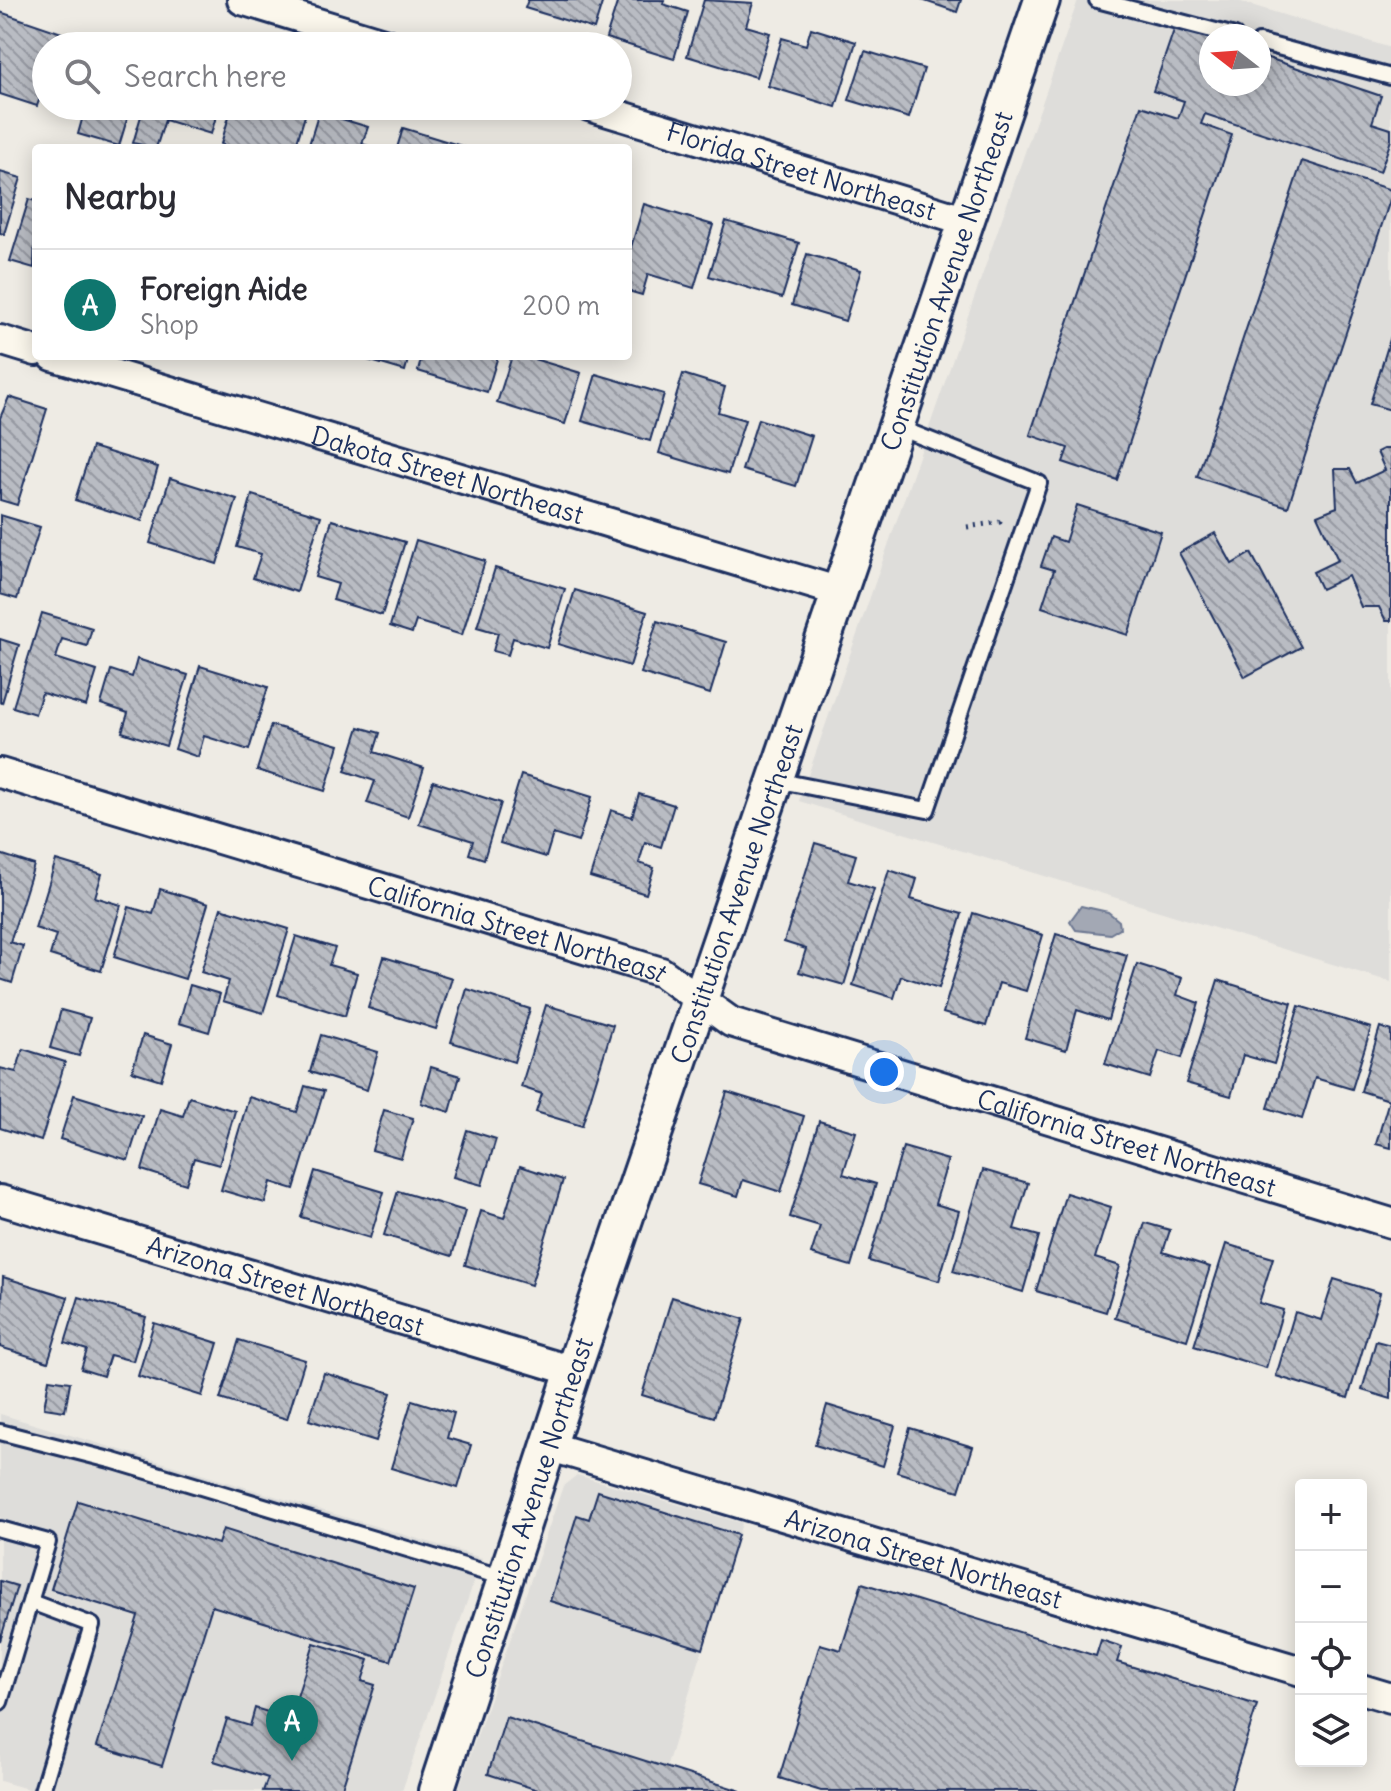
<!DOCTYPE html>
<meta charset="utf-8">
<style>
body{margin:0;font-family:Delius,sans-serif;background:#f2f2f3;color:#2b2b33}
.controls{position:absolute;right:24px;bottom:24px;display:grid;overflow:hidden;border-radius:8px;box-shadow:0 4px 20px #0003}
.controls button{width:72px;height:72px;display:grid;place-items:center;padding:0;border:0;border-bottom:2px solid #e1e1e2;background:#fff;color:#2b2b33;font:40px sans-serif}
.compass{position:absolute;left:1199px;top:24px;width:72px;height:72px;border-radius:50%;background:#fff;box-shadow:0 4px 20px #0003;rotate:287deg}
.you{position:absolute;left:884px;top:1072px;width:28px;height:28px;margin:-20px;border:6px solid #fff;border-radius:50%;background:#1a73e8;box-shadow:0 0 0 12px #1a73e833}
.badge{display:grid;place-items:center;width:52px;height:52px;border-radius:50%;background:#0f766e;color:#fff;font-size:26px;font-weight:700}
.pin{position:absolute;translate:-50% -66px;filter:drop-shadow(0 2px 4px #0008)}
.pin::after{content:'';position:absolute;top:42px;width:28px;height:24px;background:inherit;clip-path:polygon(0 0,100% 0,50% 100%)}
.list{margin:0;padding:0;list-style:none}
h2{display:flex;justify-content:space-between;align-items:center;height:104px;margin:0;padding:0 32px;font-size:34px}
h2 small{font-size:26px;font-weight:400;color:#7c7c81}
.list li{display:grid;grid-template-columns:52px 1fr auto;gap:24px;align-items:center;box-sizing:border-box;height:112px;padding:0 32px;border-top:2px solid #e1e1e2}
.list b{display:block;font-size:30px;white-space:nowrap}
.list p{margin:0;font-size:26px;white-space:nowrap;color:#7c7c81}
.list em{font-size:26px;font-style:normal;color:#7c7c81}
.icon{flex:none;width:44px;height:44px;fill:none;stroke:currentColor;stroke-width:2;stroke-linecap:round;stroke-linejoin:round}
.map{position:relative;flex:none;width:1391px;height:1791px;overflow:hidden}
.search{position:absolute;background:#fff;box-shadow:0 4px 20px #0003;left:32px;top:32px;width:600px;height:88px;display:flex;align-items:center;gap:20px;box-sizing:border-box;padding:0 28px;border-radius:44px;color:#7c7c81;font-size:30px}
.panel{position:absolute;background:#fff;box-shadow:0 4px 20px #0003;left:32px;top:144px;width:600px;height:216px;border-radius:8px}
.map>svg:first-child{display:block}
</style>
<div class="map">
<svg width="1391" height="1791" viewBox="0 0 1391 1791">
<defs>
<pattern id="building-back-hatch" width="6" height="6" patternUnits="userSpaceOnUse" patternTransform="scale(2)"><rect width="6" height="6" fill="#b9bcc3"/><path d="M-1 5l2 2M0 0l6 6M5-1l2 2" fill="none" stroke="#9699a2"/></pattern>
</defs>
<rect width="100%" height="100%" fill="#eeebe4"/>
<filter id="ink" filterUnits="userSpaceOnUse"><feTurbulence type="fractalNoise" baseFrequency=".0125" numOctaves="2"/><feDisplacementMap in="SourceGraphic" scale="16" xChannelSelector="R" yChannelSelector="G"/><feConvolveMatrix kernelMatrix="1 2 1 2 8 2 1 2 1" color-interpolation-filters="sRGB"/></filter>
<g filter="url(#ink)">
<g fill="#deddda" fill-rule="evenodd">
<path d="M 1078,0 L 1235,0 L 1391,48 L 1391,982 L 799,801 ZM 1211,36 L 1259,36 L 1259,84 L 1211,84 Z"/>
<polygon points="0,1414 482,1558 402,1791 35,1791 0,1781"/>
<polygon points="577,1475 742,1523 659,1791 458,1791 563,1486"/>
</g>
<polygon fill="#a3a8b4" stroke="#6d7892" stroke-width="2" points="1081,906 1108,912 1119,921 1120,928 1110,934 1076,930 1070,921"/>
<g fill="url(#building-back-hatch)" stroke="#1b2f5e" stroke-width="2">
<polygon points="528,0 603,0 594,29 525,8"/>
<polygon points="618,0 664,0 663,4 688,12 674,59 606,38"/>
<polygon points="704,0 753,3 746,26 770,33 756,77 687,56"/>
<polygon points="922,0 961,0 957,12"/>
<polygon points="0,12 62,33 57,46 46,46 46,80 37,106 0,94"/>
<polygon points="1175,27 1211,39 1211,84 1259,84 1259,55 1381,96 1372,123 1391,129 1391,140 1380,172 1205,114 1201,124 1232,135 1117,480 1063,462 1068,448 1030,435 1141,106 1178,118 1184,101 1153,91"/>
<polygon points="811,28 856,42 836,107 768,86 782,38 806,45"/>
<polygon points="865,51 924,69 909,118 849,100"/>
<polygon points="131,106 119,146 78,134 83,116 54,107"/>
<polygon points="144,106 219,106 211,134 165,120 156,148 133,143"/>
<polygon points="232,106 308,106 295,148 232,148 221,144"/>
<polygon points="319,112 368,127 362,144 375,148 308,148"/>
<polygon points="403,128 468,148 397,148"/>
<polygon points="1302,161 1391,190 1391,197 1288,507 1197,477"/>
<polygon points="0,172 21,178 4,234 0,233"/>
<polygon points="29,199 36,201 34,268 10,261"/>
<polygon points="644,204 713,225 694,288 648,274 642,295 628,291 628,257"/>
<polygon points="726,221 799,243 782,298 709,276"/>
<polygon points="807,254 861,270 845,321 792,305"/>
<polygon points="1391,336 1391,410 1370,404"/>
<polygon points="354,356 409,356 405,371"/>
<polygon points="422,356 498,356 487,392 418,371"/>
<polygon points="512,356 524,356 581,373 565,424 497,403"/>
<polygon points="596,374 664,394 650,441 582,421"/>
<polygon points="683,374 725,387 718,412 745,420 728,474 659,453"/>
<polygon points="9,397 47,409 17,505 0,500 0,418"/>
<polygon points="758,419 812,436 796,486 742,470"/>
<polygon points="92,447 158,467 142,521 75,500"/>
<polygon points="1383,449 1391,449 1391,621 1386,621 1379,607 1361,607 1348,576 1321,589 1313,572 1338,560 1317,515 1337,507 1335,469 1350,469 1357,483 1385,470 1377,452"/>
<polygon points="170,478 237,499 217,564 150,543"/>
<polygon points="252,495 321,516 297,592 253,578 261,554 237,547"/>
<polygon points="1077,505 1161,532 1128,635 1042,607 1054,570 1041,566 1051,537 1065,542"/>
<polygon points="0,515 40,527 17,599 0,594"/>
<polygon points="332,520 405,542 382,615 333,600 338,584 315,577"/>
<polygon points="1215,533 1232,564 1251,553 1301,647 1245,677 1179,553"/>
<polygon points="416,540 485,561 462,635 416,621 412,633 390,626"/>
<polygon points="495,568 565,589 547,648 513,638 508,655 493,651 498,633 477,627"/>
<polygon points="575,590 647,612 630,666 558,644"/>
<polygon points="42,613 92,628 87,646 62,639 56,658 97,671 86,706 42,693 35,714 13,707"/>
<polygon points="657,621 726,642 710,694 641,673"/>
<polygon points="0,639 19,645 2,703 0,702"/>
<polygon points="137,659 188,675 166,746 122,732 128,713 101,704 111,670 132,677"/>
<polygon points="200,666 268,687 249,750 204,736 198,757 175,749"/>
<polygon points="271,725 339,745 325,791 257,770"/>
<polygon points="359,727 380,733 374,752 424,768 408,817 367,803 375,781 345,771"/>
<polygon points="521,775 592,797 578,842 553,834 546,857 500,843"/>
<polygon points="433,781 501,803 484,859 469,854 473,841 419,824"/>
<polygon points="639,794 674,805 661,847 645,842 639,863 654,868 646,894 590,877 611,810 632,817"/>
<polygon points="815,843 856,855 848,881 874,889 844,985 799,972 806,949 784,942"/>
<polygon points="0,854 34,865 10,942 23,946 12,983 0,979"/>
<polygon points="56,860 102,874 95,897 121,905 101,971 50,955 56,935 35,928"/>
<polygon points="889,870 917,879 911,899 962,914 939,988 901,976 894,998 853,985"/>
<polygon points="160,889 208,904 185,979 114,957 129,907 153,914"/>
<polygon points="221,908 289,929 263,1013 223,1001 229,981 201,972"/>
<polygon points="973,913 1043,935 1026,991 999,983 986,1026 943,1013"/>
<polygon points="1056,934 1127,955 1108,1020 1077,1010 1066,1050 1025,1038"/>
<polygon points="296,936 335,948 329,965 357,973 345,1016 278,995"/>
<polygon points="384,957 452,978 436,1029 368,1008"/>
<polygon points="1137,964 1182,978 1177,995 1199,1003 1182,1058 1159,1051 1150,1078 1105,1064"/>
<polygon points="1218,980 1292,1003 1274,1064 1243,1055 1231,1096 1186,1083"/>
<polygon points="190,985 220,994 209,1032 179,1023"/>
<polygon points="467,989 530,1009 514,1062 451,1042"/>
<polygon points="546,1005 613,1025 582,1126 536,1112 542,1094 521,1087"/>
<polygon points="1299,1006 1371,1028 1352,1089 1315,1078 1302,1119 1268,1108"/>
<polygon points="61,1010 90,1018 79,1056 50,1048"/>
<polygon points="1380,1027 1391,1031 1391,1148 1376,1144 1389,1100 1361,1091"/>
<polygon points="143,1035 172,1044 161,1080 132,1071"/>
<polygon points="321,1035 378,1052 367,1090 310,1072"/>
<polygon points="23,1049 65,1062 41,1141 0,1128 0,1068 16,1072"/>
<polygon points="431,1067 460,1076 450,1112 421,1103"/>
<polygon points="305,1086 324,1091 294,1189 271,1182 265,1203 221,1190 249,1097 297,1112"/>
<polygon points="727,1092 804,1116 781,1192 743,1180 738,1196 698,1184"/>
<polygon points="74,1095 142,1116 128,1160 60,1139"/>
<polygon points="189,1097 235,1111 219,1165 194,1158 186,1184 142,1170 160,1109 183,1116"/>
<polygon points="384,1110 413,1118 401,1158 372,1150"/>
<polygon points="819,1121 856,1132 843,1174 876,1184 851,1266 811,1254 820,1226 790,1217"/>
<polygon points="467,1130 496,1139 482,1185 453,1177"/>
<polygon points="903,1147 948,1160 935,1204 959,1211 939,1281 869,1261"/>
<polygon points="520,1166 563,1180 531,1285 465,1265 481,1211 504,1218"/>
<polygon points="983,1170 1028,1183 1014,1229 1039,1236 1023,1292 953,1271"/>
<polygon points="315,1171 384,1192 370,1238 301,1217"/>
<polygon points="398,1191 465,1211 452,1256 384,1235"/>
<polygon points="1066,1193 1111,1207 1095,1258 1120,1266 1106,1312 1036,1291"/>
<polygon points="1145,1223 1170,1230 1163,1252 1210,1267 1187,1340 1115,1318"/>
<polygon points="1226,1244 1273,1258 1259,1303 1283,1310 1266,1368 1194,1346"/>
<polygon points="3,1277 68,1297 48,1362 0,1347"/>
<polygon points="1334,1279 1380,1293 1348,1398 1276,1376 1295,1312 1321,1320"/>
<polygon points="79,1297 146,1317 133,1361 110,1355 103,1376 81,1369 87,1350 65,1343"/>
<polygon points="672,1297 744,1319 714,1417 642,1395"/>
<polygon points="154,1323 218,1343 202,1396 138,1376"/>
<polygon points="239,1340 305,1360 287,1419 220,1399"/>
<polygon points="1376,1341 1391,1345 1391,1399 1362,1390"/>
<polygon points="324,1373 391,1393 376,1441 309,1420"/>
<polygon points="49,1379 70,1382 65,1411 44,1408"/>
<polygon points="412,1400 454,1413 447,1438 471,1445 458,1488 391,1468"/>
<polygon points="827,1405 895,1426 883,1466 815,1445"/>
<polygon points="910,1428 973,1447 959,1491 897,1472"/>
<polygon points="598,1491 738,1535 703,1649 550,1601 577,1515 589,1519"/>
<polygon points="78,1501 218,1544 223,1529 414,1589 391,1661 212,1606 162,1766 97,1746 138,1616 51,1589"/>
<polygon points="0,1581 17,1586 0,1641"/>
<polygon points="862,1583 1096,1656 1101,1640 1122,1647 1117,1662 1257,1705 1230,1791 821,1791 779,1778 820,1644 841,1650"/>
<polygon points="314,1643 369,1660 362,1681 375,1685 341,1791 263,1791 268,1778 214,1761 227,1719 250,1726 255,1708 290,1719"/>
<polygon points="506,1717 741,1791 541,1791 488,1774"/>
</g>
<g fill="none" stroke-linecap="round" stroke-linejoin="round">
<defs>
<g id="service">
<polyline points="1097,0 1235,36"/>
<polyline points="1259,42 1391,77"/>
<polyline points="775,780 927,810 1039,483 897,427"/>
<polyline points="0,1432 114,1461 504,1578"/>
<polyline points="0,1529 48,1542 0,1702"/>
<polyline points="31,1602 92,1625 42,1791"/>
</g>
<g id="minor">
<polyline points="242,0 393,46"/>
<path id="s1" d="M 589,106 L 967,221"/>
<polyline points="0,340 36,351"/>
<path id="s2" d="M 53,356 L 840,592"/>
<path id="s3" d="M 0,773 L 661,972 L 731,1022 L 1391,1223"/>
<path id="s4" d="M 0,1200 L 573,1371"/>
<path id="s5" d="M 548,1446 L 1301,1671"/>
<polyline points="1361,1689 1391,1698"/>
</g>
<g id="tertiary">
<path id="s6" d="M 436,1791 L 573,1371 L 1042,0"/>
</g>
</defs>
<use href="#service" stroke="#1b2f5e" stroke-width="20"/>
<use href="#minor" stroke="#1b2f5e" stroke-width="34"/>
<use href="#tertiary" stroke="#1b2f5e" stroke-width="40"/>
<polyline stroke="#1b2f5e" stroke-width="5" stroke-dasharray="2 6" stroke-linecap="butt" points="967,527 1000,522 1002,517"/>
<use href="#service" stroke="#fbf7ec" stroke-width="14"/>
<use href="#minor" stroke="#fbf7ec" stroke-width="28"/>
<use href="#tertiary" stroke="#fbf7ec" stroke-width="34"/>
</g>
</g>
<g text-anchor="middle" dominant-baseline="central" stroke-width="7" stroke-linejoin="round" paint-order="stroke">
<g font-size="26" fill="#1b2f5e" stroke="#fbf7ec">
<text stroke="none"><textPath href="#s1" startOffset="222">Florida Street Northeast</textPath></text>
<text stroke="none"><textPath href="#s6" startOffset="1594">Constitution Avenue Northeast</textPath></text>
<text stroke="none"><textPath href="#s2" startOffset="412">Dakota Street Northeast</textPath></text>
<text stroke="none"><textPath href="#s6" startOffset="946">Constitution Avenue Northeast</textPath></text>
<text stroke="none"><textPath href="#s3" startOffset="540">California Street Northeast</textPath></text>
<text stroke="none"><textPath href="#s3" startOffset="1190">California Street Northeast</textPath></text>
<text stroke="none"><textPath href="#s4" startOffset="298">Arizona Street Northeast</textPath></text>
<text stroke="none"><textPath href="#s6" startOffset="298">Constitution Avenue Northeast</textPath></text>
<text stroke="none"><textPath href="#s5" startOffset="392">Arizona Street Northeast</textPath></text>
</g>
</g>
</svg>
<div class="controls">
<button>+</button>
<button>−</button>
<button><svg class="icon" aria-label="locate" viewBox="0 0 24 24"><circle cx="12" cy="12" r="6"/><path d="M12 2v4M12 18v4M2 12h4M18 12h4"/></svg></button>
<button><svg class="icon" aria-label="layers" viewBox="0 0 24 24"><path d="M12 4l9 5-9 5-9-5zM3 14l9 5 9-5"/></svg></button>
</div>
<svg class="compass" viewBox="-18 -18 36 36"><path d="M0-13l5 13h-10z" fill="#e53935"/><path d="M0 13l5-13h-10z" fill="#7c7c81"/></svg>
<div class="you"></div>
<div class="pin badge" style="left:292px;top:1761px">A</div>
<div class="search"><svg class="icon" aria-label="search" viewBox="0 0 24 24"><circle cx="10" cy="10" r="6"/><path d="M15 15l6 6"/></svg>Search here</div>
<section class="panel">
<h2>Nearby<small></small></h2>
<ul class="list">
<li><span class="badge">A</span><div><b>Foreign Aide</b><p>Shop</p></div><em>200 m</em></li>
</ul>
</section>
</div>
